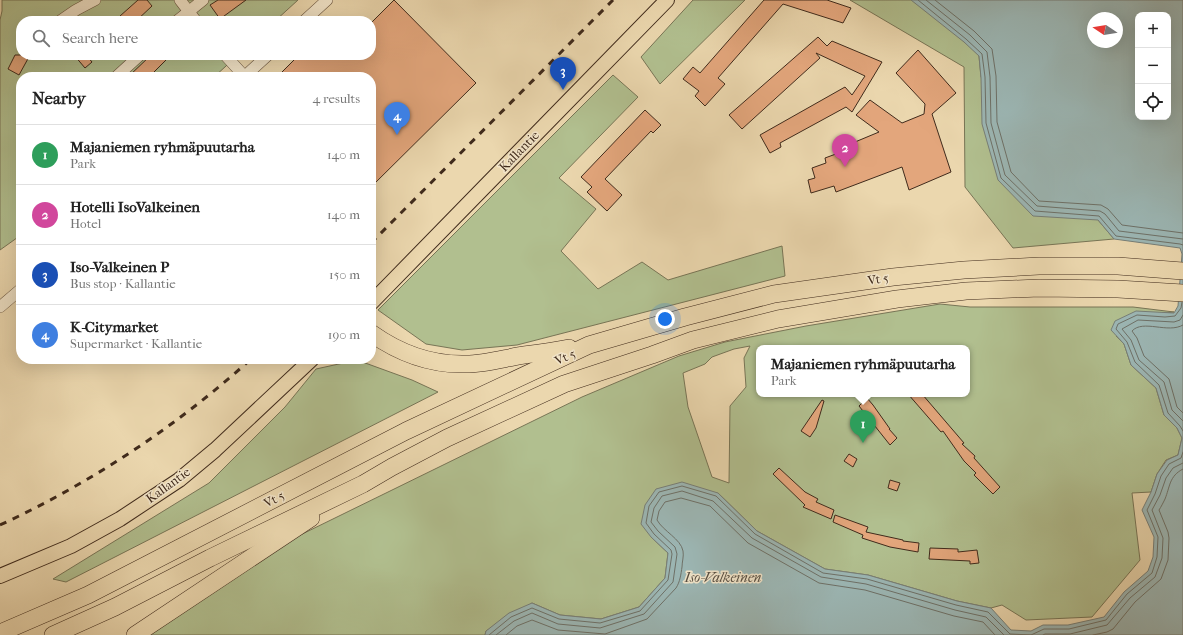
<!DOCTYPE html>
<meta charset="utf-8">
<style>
body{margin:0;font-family:"IM FELL French Canon",serif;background:#f2f2f2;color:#222}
.controls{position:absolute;right:12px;top:12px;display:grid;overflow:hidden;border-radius:8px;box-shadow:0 4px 16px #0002}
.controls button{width:36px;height:36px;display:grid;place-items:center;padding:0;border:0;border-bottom:1px solid #e0e0e0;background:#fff;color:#222;font:20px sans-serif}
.compass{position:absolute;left:1087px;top:12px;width:36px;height:36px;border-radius:50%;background:#fff;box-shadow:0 4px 16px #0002;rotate:282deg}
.you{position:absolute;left:665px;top:319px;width:14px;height:14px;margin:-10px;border:3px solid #fff;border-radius:50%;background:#1a73e8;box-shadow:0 0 0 6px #1a73e833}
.badge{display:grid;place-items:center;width:26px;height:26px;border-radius:50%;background:#0b8043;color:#fff;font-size:13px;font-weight:700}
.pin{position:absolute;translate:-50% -33px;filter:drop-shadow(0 1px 2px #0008)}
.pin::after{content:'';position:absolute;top:21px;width:14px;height:12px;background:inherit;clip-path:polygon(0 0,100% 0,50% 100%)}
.popup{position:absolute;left:756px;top:345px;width:214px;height:52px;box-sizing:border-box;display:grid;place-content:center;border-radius:8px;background:#fff;filter:drop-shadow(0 1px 3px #0005);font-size:13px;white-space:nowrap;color:#767676}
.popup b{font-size:15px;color:#222}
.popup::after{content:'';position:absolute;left:50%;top:100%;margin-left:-8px;border:8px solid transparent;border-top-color:#fff}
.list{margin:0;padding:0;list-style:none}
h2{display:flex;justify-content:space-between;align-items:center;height:52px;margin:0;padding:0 16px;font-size:17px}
h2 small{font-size:13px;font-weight:400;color:#767676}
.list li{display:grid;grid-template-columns:26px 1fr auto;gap:12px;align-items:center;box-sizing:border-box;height:60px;padding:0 16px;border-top:1px solid #e0e0e0}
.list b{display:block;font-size:15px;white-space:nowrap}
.list p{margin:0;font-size:13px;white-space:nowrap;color:#767676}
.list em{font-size:13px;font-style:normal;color:#767676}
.icon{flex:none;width:22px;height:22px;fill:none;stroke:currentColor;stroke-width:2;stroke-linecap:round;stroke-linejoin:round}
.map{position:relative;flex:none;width:1183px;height:635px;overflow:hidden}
.search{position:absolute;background:#fff;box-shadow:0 4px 16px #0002;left:16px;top:16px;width:360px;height:44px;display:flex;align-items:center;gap:10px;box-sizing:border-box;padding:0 14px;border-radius:16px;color:#767676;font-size:15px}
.panel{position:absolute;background:#fff;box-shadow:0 4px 16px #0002;left:16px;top:72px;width:360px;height:292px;border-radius:16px}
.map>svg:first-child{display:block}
</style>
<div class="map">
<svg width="1183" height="635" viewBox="0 0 1183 635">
<rect width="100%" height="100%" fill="#ebd7ae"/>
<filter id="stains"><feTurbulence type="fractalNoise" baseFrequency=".005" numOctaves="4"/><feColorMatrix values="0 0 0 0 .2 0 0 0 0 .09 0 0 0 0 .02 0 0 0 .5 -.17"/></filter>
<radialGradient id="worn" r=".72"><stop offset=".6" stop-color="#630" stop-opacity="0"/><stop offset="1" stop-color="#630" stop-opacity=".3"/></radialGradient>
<g fill="#b1bf8f" stroke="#787556" fill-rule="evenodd">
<polygon points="2,0 298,0 275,21 21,21 21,55 238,55 214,77 21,77 21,235 0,250 0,20 2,11"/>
<polygon points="693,0 745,0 660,84 641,57"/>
<polygon points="850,0 988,0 979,56 981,77 1020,127 1114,239 1013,248 965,187 964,67"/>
<polygon points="613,75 638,97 559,178 596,209 561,251 598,289 642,262 668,280 782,246 785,276 517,345 462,350 426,344 378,310"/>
<path d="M 940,304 L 970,307 L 1133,307 L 1174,312 L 1165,313 L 1116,336 L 1124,344 L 1131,365 L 1156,388 L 1164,415 L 1177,428 L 1182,438 L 1178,455 L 1166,460 L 1157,474 L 1151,492 L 1132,493 L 1140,560 L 1092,617 L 1026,620 L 1002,605 L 991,608 L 957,601 L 868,575 L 825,569 L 757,531 L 718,493 L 651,537 L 668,553 L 665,578 L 639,607 L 601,619 L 560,615 L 532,603 L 486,631 L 485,635 L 150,635 L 288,541 L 582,397 L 679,356 L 725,342 L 806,326 ZM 750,346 L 744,358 L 746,387 L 730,406 L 729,483 L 712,477 L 688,407 L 683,373 L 705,364 L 712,357 L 734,349 ZM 759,348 L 967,348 L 967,394 L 759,394 Z"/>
<polygon points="357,360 412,380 438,392 66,582 53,579 209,483 285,407 316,369"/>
</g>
<path fill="#9cb7b5" stroke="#777f78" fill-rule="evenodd" d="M 911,0 L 1183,0 L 1183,635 L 485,635 L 486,631 L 509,613 L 532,603 L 560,615 L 601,619 L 639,607 L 665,578 L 668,553 L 651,537 L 641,524 L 645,505 L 656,489 L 682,482 L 718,493 L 757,531 L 825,569 L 868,575 L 957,601 L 991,608 L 1011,630 L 1031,631 L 1043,625 L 1068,625 L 1104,617 L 1124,592 L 1148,571 L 1153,557 L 1154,537 L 1142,510 L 1151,492 L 1157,474 L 1167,460 L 1178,455 L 1182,438 L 1177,428 L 1164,415 L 1156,388 L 1131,365 L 1124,344 L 1111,330 L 1115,321 L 1136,311 L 1174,313 L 1178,306 L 1182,254 L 1180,248 L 1114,239 L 1098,220 L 1033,216 L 998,180 L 982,124 L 981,78 L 979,56 L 964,42 ZM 1138,15 L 1168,15 L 1168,117 L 1138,117 ZM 1093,18 L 1117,18 L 1117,42 L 1093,42 Z"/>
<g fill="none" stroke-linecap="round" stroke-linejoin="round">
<g stroke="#6e7168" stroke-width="1">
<polyline points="918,0 966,39 982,54 985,77 986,123 1001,178 1035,211 1099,216 1116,236 1180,244 1183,245"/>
<polyline points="926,0 970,35 987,52 990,77 991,123 1005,175 1037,206 1100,211 1105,214 1119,231 1183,239"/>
<polyline points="935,0 974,31 992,49 996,76 997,122 1011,172 1039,201 1101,205 1108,209 1122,225 1183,233"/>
<polyline points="1182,302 1181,308 1175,316 1165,317 1137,315 1118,324 1116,329 1127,342 1135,362 1159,385 1168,413 1180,426 1183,431"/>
<polyline points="1183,315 1180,320 1174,322 1138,320 1122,329 1131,340 1139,360 1164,382 1172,410 1183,421"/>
<path d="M 1183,325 C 1168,334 1143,319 1132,331 L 1137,338 L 1144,356 L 1169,379 L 1177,407 L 1183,413"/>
<polyline points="489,635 511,617 532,608 559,619 600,623 640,611 668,580 672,554 671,550 654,534 646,523 649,506 659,492 682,486 716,496 755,534 823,573 867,579 956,605 988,612 1010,634 1031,635 1044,629 1069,629 1106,620 1127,594 1152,573 1157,557 1158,537 1147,510 1155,494 1161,476 1169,464 1181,458 1183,452"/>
<polyline points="496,635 514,621 532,613 558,624 600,628 644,614 673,582 677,554 675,547 658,531 651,522 654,508 662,496 682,491 713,501 752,538 821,577 866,584 955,610 986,617 1004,635"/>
<path d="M 506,635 L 517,626 L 532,620 L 558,630 L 605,634 L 647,619 L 676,588 C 680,582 681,574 682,567 C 682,562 684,556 683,551 C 681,539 663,531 657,520 L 659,511 L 665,502 L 681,498 L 710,506 L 748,543 L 819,583 L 865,590 L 954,616 L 983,622 L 995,635"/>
<polyline points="1043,635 1045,634 1070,634 1107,625 1130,598 1155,577 1162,558 1163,538 1152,510 1160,495 1166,478 1173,468 1183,463"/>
<path d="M 1093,635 L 1107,632 L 1113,629 L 1135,602 L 1161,579 L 1168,560 L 1169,538 L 1168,532 L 1159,510 C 1161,507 1163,503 1165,499 C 1170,487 1169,476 1183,469"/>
</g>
</g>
<g fill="#e3a67c" stroke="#402b1c">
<polygon points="138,0 147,0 152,6 136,21 125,21 120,16"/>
<polygon points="218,0 246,0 220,19 210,5"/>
<polygon points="394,0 476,83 371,187 371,77 277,77 299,55 371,55 371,23"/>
<polygon points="764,0 827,0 851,8 843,23 783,4 718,78 725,84 705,106 695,96 699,91 683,79 693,67 700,73"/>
<polygon points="818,37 827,46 832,41 882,62 852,112 846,107 780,143 781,147 770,153 760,135 845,87 852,95 865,76 816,53 820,58 742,129 729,115"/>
<polygon points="918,50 956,93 932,114 951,172 909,190 902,167 836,192 834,186 811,193 808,180 815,178 812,168 826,163 825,158 844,151 843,147 879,132 856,115 870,100 902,123 924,114 925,104 896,73"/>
<polygon points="15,55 30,55 19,75 8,69"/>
<polygon points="74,55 86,55 92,62 85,68"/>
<polygon points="151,55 171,55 149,77 128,77"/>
<polygon points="645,110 661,125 653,133 651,131 605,179 622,195 607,211 587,192 592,187 581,177"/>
<polygon points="908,394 922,394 964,443 962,444 975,456 974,458 1000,487 993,494 974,475 976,473 964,461 943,431 941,432"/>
<polygon points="867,398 873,405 890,429 889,429 897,438 890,445 859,406"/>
<polygon points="822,400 824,401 816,428 810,437 801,431"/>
<polygon points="849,454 857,459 853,467 844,461"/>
<polygon points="779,468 805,492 818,499 816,502 834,510 831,519 803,507 805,505 773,474"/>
<polygon points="890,480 900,483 897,491 888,488"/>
<polygon points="835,515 868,527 866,532 903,540 903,541 919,543 918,552 890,547 862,538 863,535 833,522"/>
<polygon points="930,548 958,549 958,552 977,550 979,563 970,564 970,561 929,559"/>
</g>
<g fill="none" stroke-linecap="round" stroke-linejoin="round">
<defs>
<g id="minor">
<polyline points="180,0 196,21"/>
<polyline points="60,21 76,10 95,0"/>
<polyline points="177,21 203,0"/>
<polyline points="304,21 327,0"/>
<polyline points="225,55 245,77"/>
<polyline points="116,77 140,55"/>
<polyline points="244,77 268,55"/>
<polyline points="0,307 21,289"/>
</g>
<g id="major">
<polyline points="371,303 667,0"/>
<polyline points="0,576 71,546 120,519 179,480 215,450 312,359"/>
</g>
<g id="highway">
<path d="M 371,333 C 399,353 431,365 466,364 C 485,364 505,358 524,355 C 539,353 554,351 569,348"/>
<polyline points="0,633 88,595 406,431 589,345 685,317 774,294 893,277 964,270 1039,266 1118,266 1183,271"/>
<polyline points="53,635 115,607 210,558 363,484 392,467 447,438 564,384 652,355 693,340 778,319 897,299 966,291 1039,288 1118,289 1183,293"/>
<polyline points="135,635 311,518"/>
</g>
</defs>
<use href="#minor" stroke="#6b5640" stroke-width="12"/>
<use href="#major" stroke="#402b1c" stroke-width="16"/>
<use href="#highway" stroke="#402b1c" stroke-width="18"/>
<use href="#minor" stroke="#f2e5ca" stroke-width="11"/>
<use href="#major" stroke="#ebd7ae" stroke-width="14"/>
<use href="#highway" stroke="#ebd7ae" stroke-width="17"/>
<g stroke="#402b1c" stroke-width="3" stroke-dasharray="7 7" stroke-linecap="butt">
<polyline points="371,243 613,0"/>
<path d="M 0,525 C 91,483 177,426 251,359"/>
</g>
</g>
<g text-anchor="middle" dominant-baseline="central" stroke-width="3" stroke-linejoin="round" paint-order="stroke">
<g font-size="13" fill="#402b1c" stroke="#f2e5ca">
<text transform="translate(519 151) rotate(-46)">Kallantie</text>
<text transform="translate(878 279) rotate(-8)">Vt 5</text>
<text transform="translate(565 357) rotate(-25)">Vt 5</text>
<text transform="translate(168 485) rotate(-36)">Kallantie</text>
<text transform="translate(274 499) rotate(-28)">Vt 5</text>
</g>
<g font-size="14" font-style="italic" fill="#574e42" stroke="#f2e5ca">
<text x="723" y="577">Iso-Valkeinen</text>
</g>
</g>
<rect width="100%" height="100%" filter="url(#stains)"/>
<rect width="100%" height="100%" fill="url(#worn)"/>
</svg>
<div class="controls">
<button>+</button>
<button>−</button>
<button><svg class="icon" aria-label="locate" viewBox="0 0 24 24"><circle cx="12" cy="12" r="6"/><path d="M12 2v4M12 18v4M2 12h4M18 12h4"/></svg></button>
</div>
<svg class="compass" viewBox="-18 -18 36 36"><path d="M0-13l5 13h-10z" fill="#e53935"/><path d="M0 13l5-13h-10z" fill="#767676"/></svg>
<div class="you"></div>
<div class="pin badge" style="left:863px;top:443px;background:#2e9e5b">1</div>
<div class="popup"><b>Majaniemen ryhmäpuutarha</b>Park</div>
<div class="pin badge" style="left:845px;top:167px;background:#d1479c">2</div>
<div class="pin badge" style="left:563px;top:90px;background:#1a4fb4">3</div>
<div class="pin badge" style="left:397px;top:135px;background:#3f7fe0">4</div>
<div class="search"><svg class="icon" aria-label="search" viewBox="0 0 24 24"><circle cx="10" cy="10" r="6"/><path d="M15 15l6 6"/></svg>Search here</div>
<section class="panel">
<h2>Nearby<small>4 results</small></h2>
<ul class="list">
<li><span class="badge" style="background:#2e9e5b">1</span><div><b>Majaniemen ryhmäpuutarha</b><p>Park</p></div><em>140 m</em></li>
<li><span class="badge" style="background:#d1479c">2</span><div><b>Hotelli IsoValkeinen</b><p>Hotel</p></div><em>140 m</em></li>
<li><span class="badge" style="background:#1a4fb4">3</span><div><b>Iso-Valkeinen P</b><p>Bus stop · Kallantie</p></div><em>150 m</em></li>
<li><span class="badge" style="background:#3f7fe0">4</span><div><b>K-Citymarket</b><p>Supermarket · Kallantie</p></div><em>190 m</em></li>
</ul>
</section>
</div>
